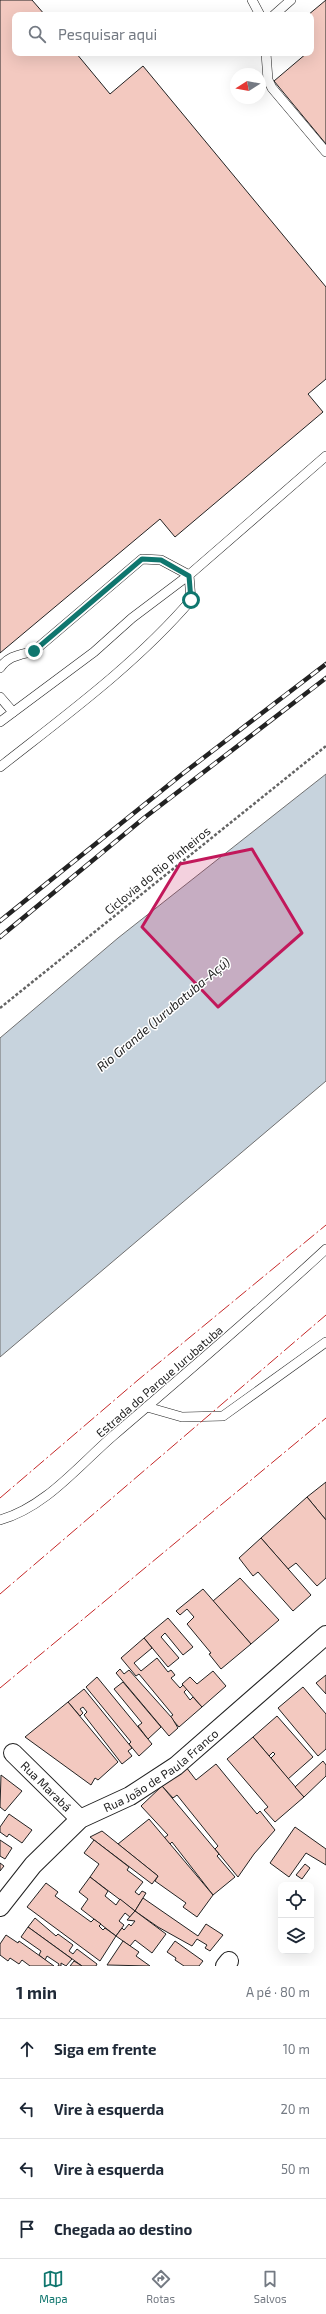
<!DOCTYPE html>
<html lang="pt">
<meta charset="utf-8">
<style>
body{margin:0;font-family:"Exo 2",sans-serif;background:#f2f2f3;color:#1f2937}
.controls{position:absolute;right:12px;bottom:12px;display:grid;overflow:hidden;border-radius:8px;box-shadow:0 4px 16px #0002}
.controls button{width:36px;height:36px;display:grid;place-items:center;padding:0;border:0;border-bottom:1px solid #e0e1e3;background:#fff;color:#1f2937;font:20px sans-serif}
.compass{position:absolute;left:230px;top:68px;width:36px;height:36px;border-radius:50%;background:#fff;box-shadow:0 4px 16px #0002;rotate:259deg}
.stop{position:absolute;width:12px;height:12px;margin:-9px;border:3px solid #0f766e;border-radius:50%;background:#fff}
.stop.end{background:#0f766e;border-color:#fff;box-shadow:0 1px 4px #0008}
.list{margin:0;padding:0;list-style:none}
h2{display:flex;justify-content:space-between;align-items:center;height:52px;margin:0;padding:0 16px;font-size:17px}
h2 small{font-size:13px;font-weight:400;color:#747a83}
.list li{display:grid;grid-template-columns:26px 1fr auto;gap:12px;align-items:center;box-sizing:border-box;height:60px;padding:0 16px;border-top:1px solid #e0e1e3}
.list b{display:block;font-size:15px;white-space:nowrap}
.list em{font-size:13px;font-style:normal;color:#747a83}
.icon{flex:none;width:22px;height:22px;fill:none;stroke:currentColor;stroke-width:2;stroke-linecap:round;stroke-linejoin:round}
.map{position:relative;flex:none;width:326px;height:1966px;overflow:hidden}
.search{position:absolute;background:#fff;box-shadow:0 4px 16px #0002;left:12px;right:12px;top:12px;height:44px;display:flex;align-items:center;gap:10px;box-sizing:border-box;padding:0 14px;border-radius:8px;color:#747a83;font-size:15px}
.sheet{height:292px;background:#fff}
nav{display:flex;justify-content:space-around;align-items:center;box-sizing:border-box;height:56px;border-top:1px solid #e0e1e3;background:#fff;font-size:11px;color:#747a83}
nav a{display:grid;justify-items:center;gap:2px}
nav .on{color:#0f766e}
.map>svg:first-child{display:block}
</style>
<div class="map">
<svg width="326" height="1966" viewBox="0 0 326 1966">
<rect width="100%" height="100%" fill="#fff"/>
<polygon fill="#c7d3dd" stroke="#6f6f6f" points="326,774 326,1081 0,1357 0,1038 118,938"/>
<g fill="#f3c9c0" stroke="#222">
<polygon points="0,0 32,0 45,15 15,15 15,53 76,53 110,94 143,66 326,287 326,379 308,394 323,412 175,537 160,519 0,653"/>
<polygon points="326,0 326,144 274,81 307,53 311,53 311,15 308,15"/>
<polygon points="326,1482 326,1520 307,1497"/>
<polygon points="307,1497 326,1520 326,1578 317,1586 296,1563 288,1569 261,1538"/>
<polygon points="261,1538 311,1595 293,1611 258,1572 253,1576 239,1558"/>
<polygon points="240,1578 279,1620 251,1644 213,1601"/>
<polygon points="203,1589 251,1644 221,1669 209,1654 211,1653 187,1624 194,1617 187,1609 180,1615 176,1611"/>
<polygon points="168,1618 193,1647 183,1655 165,1633 161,1637 179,1658 168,1667 144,1638"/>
<polygon points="144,1638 152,1648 134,1663 141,1671 157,1658 168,1672 171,1670 175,1675 171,1678 180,1688 183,1685 187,1689 184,1692 190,1700 193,1697 202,1707 179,1727 170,1717 173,1715 139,1674 136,1676 121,1658"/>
<polygon points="120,1669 124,1674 129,1670 172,1718 178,1728 169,1736 116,1673"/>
<polygon points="213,1671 226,1686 202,1707 182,1684 190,1677 197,1684"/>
<polygon points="326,1675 326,1694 316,1683"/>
<polygon points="97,1677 152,1744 139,1756 129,1744 131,1742 86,1687"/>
<polygon points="123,1682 161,1727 148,1739 138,1726 142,1723 114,1689"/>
<polygon points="303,1687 326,1714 326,1749 318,1756 278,1708"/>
<polygon points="84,1689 132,1748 128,1751 132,1756 122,1764 84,1715 87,1712 83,1707 80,1709 83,1713 80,1716 68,1702"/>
<polygon points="68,1702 118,1762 98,1780 95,1778 91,1785 25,1737"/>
<polygon points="277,1716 313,1757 288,1779 271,1758 275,1754 273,1752 269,1756 253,1737"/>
<polygon points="253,1737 304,1797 275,1822 264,1810 268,1807 227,1759"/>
<polygon points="323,1761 326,1765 326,1776 304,1797 295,1787"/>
<polygon points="216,1764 257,1814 260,1811 275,1830 254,1854 238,1877 215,1849 218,1846 177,1795 173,1798 162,1786 186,1767 196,1780"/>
<polygon points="1,1775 22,1791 5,1811 0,1807"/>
<polygon points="162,1786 219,1854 217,1856 235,1877 213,1895 172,1842 170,1844 164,1838 168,1835 141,1806"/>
<polygon points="9,1814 32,1830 22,1843 9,1834 7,1837 0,1832 0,1827"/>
<polygon points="149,1819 213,1895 197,1917 183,1907 186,1903 155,1881 158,1876 118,1844"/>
<polygon points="295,1827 326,1849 326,1865 306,1853 289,1877 270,1863"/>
<polygon points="102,1831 158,1876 152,1884 90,1837"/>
<polygon points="0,1840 12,1848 5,1859 0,1856"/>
<polygon points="94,1840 129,1867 127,1870 143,1882 135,1892 139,1895 142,1891 146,1893 135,1911 90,1877 99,1864 84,1853"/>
<polygon points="0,1863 4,1866 0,1871"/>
<polygon points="305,1864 310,1868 302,1879 296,1875"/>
<polygon points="90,1877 108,1891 105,1896 116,1905 120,1899 135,1911 130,1917 125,1913 119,1921 124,1925 116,1936 81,1909 88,1899 79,1892"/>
<polygon points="46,1883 58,1892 55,1896 91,1922 94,1919 101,1924 99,1926 103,1930 105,1928 116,1936 100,1961 27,1907"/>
<polygon points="143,1898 198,1936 206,1924 223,1935 210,1951 205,1948 207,1945 197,1939 192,1946 158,1927 135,1911"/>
<polygon points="135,1911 166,1934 152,1953 135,1940 130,1946 116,1936 122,1928 124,1930 129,1924 131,1926 135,1921 127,1920"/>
<polygon points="35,1918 56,1936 58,1934 73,1945 69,1951 73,1954 77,1949 97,1964 96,1966 82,1966 28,1927"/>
<polygon points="28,1927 72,1959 66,1966 61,1963 61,1966 58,1966 59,1964 47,1956 45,1960 39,1955 41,1951 21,1937"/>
<polygon points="6,1935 18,1943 19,1941 54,1966 30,1966 22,1960 19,1964 10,1958 8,1961 0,1955 0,1944"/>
<polygon points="123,1941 139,1952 136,1956 150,1966 107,1965"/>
<polygon points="175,1941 203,1961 199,1966 184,1966 175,1960 176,1958 167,1952"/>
<polygon points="74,1961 82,1966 70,1966"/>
</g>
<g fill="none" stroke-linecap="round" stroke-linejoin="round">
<defs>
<g id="lane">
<polyline points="252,0 260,15"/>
<polyline points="274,15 291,0"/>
<polyline points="266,53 268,80 272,88 326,152"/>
<path d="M 0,668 C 9,655 20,655 34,651 L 142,559 L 161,560 L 189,575 L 132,618 L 94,652 L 0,722"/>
<polyline points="0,697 13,712"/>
<path d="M 0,767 C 66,715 136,664 191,600 L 189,575 L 326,456"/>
<polyline points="147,1407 182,1417 223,1416 326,1342"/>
<path d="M 0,1520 C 46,1507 79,1465 114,1435 C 185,1374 257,1313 326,1249"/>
</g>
<g id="street">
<path id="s1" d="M 13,1753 L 80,1819"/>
<path id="s2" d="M 0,1907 L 33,1865 L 80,1819 L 130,1796 L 176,1766 L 326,1635"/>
<polyline points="225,1966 229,1961"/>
</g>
</defs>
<use href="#lane" stroke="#222" stroke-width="10"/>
<use href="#street" stroke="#222" stroke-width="20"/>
<polyline stroke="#646464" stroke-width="2.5" stroke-dasharray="3 2" stroke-linecap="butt" points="0,1008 326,746"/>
<use href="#lane" stroke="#fff" stroke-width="9"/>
<use href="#street" stroke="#fff" stroke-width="18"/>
<defs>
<g id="rail">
<polyline points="0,921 181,775 326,664"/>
<polyline points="0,937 144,818 326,678"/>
</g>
</defs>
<use href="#rail" stroke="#222" stroke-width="4.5"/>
<use href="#rail" stroke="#fff" stroke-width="3" stroke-dasharray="9" stroke-linecap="butt"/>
<g stroke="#c62828" stroke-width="1" stroke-dasharray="14 3 2 3" stroke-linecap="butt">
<polyline points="0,1498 138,1380 326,1225"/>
<polyline points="0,1594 326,1315"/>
<polyline points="0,1688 326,1418"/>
</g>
</g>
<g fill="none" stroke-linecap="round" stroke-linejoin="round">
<polyline stroke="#0f766e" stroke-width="5" points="34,651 142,559 161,560 189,576 191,600"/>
</g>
<path fill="#c2185b" fill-opacity="0.2" stroke="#c2185b" stroke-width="3" stroke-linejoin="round" d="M 252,849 L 302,933 L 218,1007 L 142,927 L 180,864 Z"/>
<g text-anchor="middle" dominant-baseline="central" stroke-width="3" stroke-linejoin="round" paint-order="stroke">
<g font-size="12" fill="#222" stroke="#fff">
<text transform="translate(157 870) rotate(-39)">Ciclovia do Rio Pinheiros</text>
<text transform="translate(159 1381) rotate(-41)">Estrada do Parque Jurubatuba</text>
<text stroke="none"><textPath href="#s2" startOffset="214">Rua João de Paula Franco</textPath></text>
<text stroke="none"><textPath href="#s1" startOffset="47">Rua Marabá</textPath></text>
</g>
<g font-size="13" font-style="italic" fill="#222" stroke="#fff">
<text transform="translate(163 1014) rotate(-40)">Rio Grande (Jurubatuba-Açú)</text>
</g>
</g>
</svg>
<div class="controls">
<button><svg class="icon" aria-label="locate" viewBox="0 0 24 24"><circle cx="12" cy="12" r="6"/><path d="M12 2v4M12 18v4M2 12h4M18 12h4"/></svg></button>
<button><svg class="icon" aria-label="layers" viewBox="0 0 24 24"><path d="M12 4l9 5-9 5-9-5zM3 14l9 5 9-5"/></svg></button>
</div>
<svg class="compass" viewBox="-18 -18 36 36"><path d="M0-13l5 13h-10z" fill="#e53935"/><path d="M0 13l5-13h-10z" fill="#747a83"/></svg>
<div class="stop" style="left:191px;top:600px"></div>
<div class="stop end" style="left:34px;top:651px"></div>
<div class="search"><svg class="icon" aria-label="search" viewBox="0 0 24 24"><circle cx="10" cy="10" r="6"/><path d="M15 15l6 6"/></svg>Pesquisar aqui</div>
</div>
<section class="sheet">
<h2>1 min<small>A pé · 80 m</small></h2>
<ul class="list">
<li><svg class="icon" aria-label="ahead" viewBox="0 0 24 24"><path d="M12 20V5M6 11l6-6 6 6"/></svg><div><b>Siga em frente</b></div><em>10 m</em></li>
<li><svg class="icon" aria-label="left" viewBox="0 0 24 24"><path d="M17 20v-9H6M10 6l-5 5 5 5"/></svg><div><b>Vire à esquerda</b></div><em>20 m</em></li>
<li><svg class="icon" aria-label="left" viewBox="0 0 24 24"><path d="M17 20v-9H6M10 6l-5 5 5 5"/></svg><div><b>Vire à esquerda</b></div><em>50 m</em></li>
<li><svg class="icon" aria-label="arrive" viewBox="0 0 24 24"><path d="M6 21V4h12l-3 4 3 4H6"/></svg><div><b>Chegada ao destino</b></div></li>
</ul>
</section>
<nav>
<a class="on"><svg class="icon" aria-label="map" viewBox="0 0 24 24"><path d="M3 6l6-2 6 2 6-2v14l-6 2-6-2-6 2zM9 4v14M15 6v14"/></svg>Mapa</a>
<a><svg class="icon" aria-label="directions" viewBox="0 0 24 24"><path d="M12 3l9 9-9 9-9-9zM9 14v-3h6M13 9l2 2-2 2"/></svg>Rotas</a>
<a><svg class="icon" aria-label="saved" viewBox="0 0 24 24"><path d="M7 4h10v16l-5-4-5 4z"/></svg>Salvos</a>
</nav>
